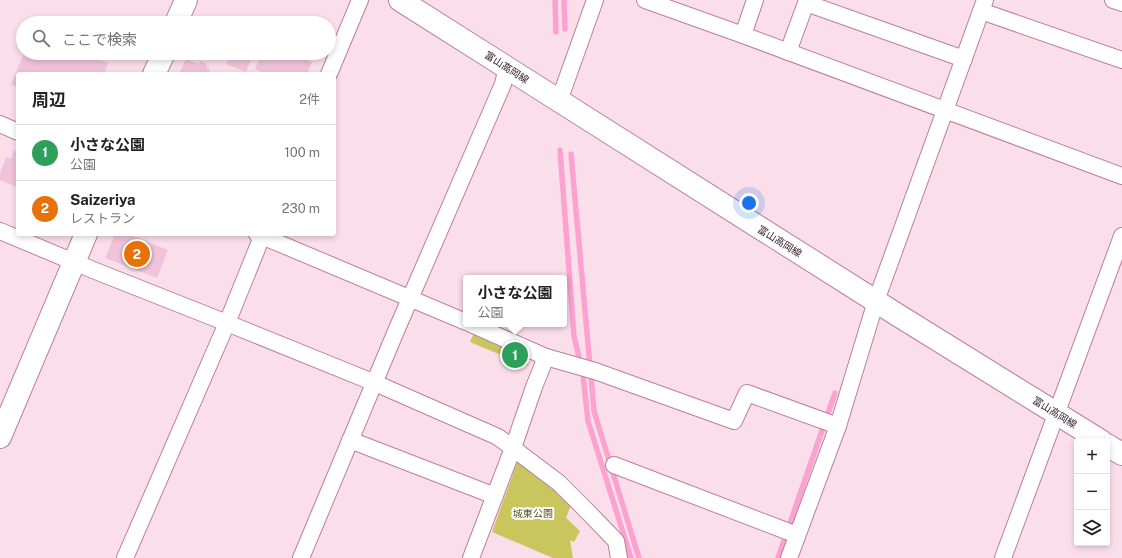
<!DOCTYPE html>
<html lang="ja">
<meta charset="utf-8">
<style>
body{margin:0;font-family:"Public Sans","Noto Sans JP",sans-serif;background:#f2f2f2;color:#222}
.controls{position:absolute;right:12px;bottom:12px;display:grid;overflow:hidden;border-radius:4px;box-shadow:0 2px 6px #0003}
.controls button{width:36px;height:36px;display:grid;place-items:center;padding:0;border:0;border-bottom:1px solid #e0e0e0;background:#fff;color:#222;font:20px sans-serif}
.you{position:absolute;left:749px;top:203px;width:14px;height:14px;margin:-10px;border:3px solid #fff;border-radius:50%;background:#1a73e8;box-shadow:0 0 0 6px #1a73e833}
.badge{display:grid;place-items:center;width:26px;height:26px;border-radius:50%;background:#0f766e;color:#fff;font-size:13px;font-weight:700}
.pin{position:absolute;translate:-50% -50%;border:2px solid #fff;box-shadow:0 1px 4px #0006}
.popup{position:absolute;left:463px;top:275px;width:104px;height:52px;box-sizing:border-box;display:grid;place-content:center;border-radius:4px;background:#fff;filter:drop-shadow(0 1px 3px #0005);font-size:13px;white-space:nowrap;color:#767676}
.popup b{font-size:15px;color:#222}
.popup::after{content:'';position:absolute;left:50%;top:100%;margin-left:-8px;border:8px solid transparent;border-top-color:#fff}
.list{margin:0;padding:0;list-style:none}
h2{display:flex;justify-content:space-between;align-items:center;height:52px;margin:0;padding:0 16px;font-size:17px}
h2 small{font-size:13px;font-weight:400;color:#767676}
.list li{display:grid;grid-template-columns:26px 1fr auto;gap:12px;align-items:center;box-sizing:border-box;height:56px;padding:0 16px;border-top:1px solid #e0e0e0}
.list b{display:block;font-size:15px;white-space:nowrap}
.list p{margin:0;font-size:13px;white-space:nowrap;color:#767676}
.list em{font-size:13px;font-style:normal;color:#767676}
.icon{flex:none;width:22px;height:22px;fill:none;stroke:currentColor;stroke-width:2;stroke-linecap:round;stroke-linejoin:round}
.map{position:relative;flex:none;width:1122px;height:558px;overflow:hidden}
.search{position:absolute;background:#fff;box-shadow:0 2px 6px #0003;left:16px;top:16px;width:320px;height:44px;display:flex;align-items:center;gap:10px;box-sizing:border-box;padding:0 14px;border-radius:22px;color:#767676;font-size:15px}
.panel{position:absolute;background:#fff;box-shadow:0 2px 6px #0003;left:16px;top:72px;width:320px;height:164px;border-radius:4px}
.map>svg:first-child{display:block}
</style>
<div class="map">
<svg width="1122" height="558" viewBox="0 0 1122 558">
<rect width="100%" height="100%" fill="#fadfeb"/>
<g fill="#c8c65d">
<polygon points="478,324 488,324 534,343 527,366 470,342"/>
<polygon points="522,449 577,489 566,518 580,531 574,542 570,540 573,558 553,558 492,532"/>
</g>
<g fill="none" stroke-linecap="round" stroke-linejoin="round">
<g stroke="#fba2d0" stroke-width="5.5">
<polyline points="555,0 556,32"/>
<polyline points="564,0 565,29"/>
<polyline points="560,150 574,336 583,375 588,421 631,558"/>
<polyline points="571,154 594,411 639,558"/>
<polyline points="778,558 835,393"/>
</g>
</g>
<g fill="#f1c3da">
<polygon points="24,53 83,53 108,63 104,74 18,74 18,88 11,84"/>
<polygon points="231,53 254,53 246,72 226,64"/>
<polygon points="262,53 290,53 312,62 307,74 266,74 255,69"/>
<polygon points="186,59 199,64 200,61 207,64 206,67 210,69 208,74 179,74"/>
<polygon points="14,150 18,152 18,188 0,180 0,173 6,157 11,159"/>
<polygon points="115,234 128,234 168,250 157,278 105,258"/>
</g>
<g fill="none" stroke-linecap="round" stroke-linejoin="round">
<defs>
<g id="street">
<polyline points="645,0 743,35 1122,176"/>
<polyline points="1113,0 1122,3"/>
<polyline points="981,11 1122,60"/>
<polyline points="743,35 755,0"/>
<polyline points="788,52 806,3 964,59"/>
<polyline points="329,74 360,0"/>
<polyline points="559,101 595,0"/>
<polyline points="0,124 18,132"/>
<polyline points="0,231 93,270 227,323 375,383 498,437 559,483 586,510 616,541 619,558"/>
<polyline points="257,234 466,322"/>
<polyline points="471,324 546,357 595,371 734,421 747,393 838,426"/>
<polyline points="350,440 495,496"/>
<polyline points="614,465 797,535"/>
<polyline points="125,558 227,323 263,234"/>
<polyline points="301,558 396,331 503,84 507,67"/>
<polyline points="471,558 513,448 534,387 546,357"/>
<polyline points="789,558 838,426 876,301 985,0"/>
<polyline points="1003,558 1122,236"/>
</g>
<g id="secondary">
<polyline points="176,23 186,0"/>
<polyline points="154,74 164,53"/>
<polyline points="0,437 86,234"/>
</g>
<g id="primary">
<polyline points="400,0 896,314 1101,441"/>
<polyline points="1107,445 1122,454"/>
</g>
</defs>
<use href="#street" stroke="#bb7e9e" stroke-width="18"/>
<use href="#secondary" stroke="#bb7e9e" stroke-width="24"/>
<use href="#primary" stroke="#bb7e9e" stroke-width="24"/>
<use href="#street" stroke="#fff" stroke-width="16"/>
<use href="#secondary" stroke="#fff" stroke-width="22"/>
<use href="#primary" stroke="#fff" stroke-width="22"/>
</g>
<g text-anchor="middle" dominant-baseline="central" stroke-width="4" stroke-linejoin="round" paint-order="stroke">
<g font-size="10" fill="#301824" stroke="#fff">
<text transform="translate(507 67) rotate(33)">富山高岡線</text>
<text transform="translate(780 241) rotate(32)">富山高岡線</text>
<text transform="translate(1055 412) rotate(32)">富山高岡線</text>
</g>
<g font-size="10" fill="#53521e" stroke="#fff">
<text x="533" y="513">城東公園</text>
</g>
</g>
</svg>
<div class="controls">
<button>+</button>
<button>−</button>
<button><svg class="icon" aria-label="layers" viewBox="0 0 24 24"><path d="M12 4l9 5-9 5-9-5zM3 14l9 5 9-5"/></svg></button>
</div>
<div class="you"></div>
<div class="pin badge" style="left:515px;top:355px;background:#2e9e5b">1</div>
<div class="popup"><b>小さな公園</b>公園</div>
<div class="pin badge" style="left:137px;top:254px;background:#e8710a">2</div>
<div class="search"><svg class="icon" aria-label="search" viewBox="0 0 24 24"><circle cx="10" cy="10" r="6"/><path d="M15 15l6 6"/></svg>ここで検索</div>
<section class="panel">
<h2>周辺<small>2件</small></h2>
<ul class="list">
<li><span class="badge" style="background:#2e9e5b">1</span><div><b>小さな公園</b><p>公園</p></div><em>100 m</em></li>
<li><span class="badge" style="background:#e8710a">2</span><div><b>Saizeriya</b><p>レストラン</p></div><em>230 m</em></li>
</ul>
</section>
</div>
